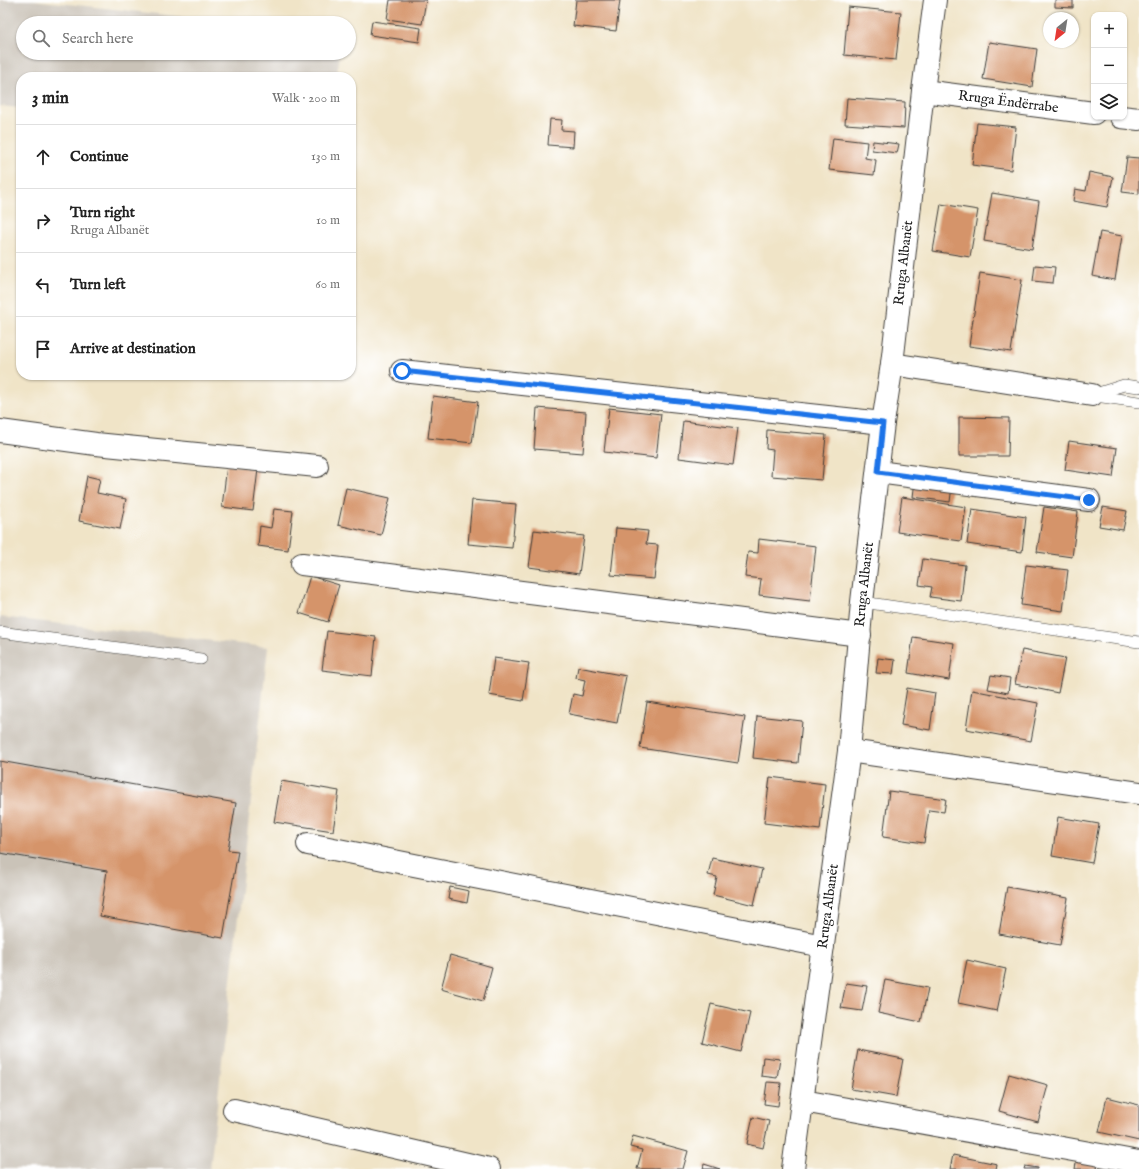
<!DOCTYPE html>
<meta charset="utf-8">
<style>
body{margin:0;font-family:"IM FELL English",serif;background:#f2f2f2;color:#222}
.controls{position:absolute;right:12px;top:12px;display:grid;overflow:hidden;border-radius:8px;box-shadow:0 1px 3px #0004}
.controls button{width:36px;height:36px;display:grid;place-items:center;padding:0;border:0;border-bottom:1px solid #e0e0e0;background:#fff;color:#222;font:20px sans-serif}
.compass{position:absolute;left:1043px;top:12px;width:36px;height:36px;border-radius:50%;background:#fff;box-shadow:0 1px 3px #0004;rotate:210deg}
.stop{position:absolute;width:12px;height:12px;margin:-9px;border:3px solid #1a73e8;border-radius:50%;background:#fff}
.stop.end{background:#1a73e8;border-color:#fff;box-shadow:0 1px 4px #0008}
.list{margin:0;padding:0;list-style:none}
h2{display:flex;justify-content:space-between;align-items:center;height:52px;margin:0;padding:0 16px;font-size:17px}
h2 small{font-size:13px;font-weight:400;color:#767676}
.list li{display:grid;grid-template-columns:26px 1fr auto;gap:12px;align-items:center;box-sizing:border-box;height:64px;padding:0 16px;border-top:1px solid #e0e0e0}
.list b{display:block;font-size:15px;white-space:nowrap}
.list p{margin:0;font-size:13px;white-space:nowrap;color:#767676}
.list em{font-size:13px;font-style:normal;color:#767676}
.icon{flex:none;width:22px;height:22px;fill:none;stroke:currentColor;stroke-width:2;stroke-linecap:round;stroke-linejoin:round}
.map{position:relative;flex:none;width:1139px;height:1169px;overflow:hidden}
.search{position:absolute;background:#fff;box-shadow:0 1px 3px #0004;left:16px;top:16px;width:340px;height:44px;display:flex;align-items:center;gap:10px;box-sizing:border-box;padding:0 14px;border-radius:22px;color:#767676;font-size:15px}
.panel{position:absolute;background:#fff;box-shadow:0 1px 3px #0004;left:16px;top:72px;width:340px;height:308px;border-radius:16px}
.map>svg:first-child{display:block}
</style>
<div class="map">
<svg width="1139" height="1169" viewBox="0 0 1139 1169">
<rect width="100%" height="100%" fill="#fff"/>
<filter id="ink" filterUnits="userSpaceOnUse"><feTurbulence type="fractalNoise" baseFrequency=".025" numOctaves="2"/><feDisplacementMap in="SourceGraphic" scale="8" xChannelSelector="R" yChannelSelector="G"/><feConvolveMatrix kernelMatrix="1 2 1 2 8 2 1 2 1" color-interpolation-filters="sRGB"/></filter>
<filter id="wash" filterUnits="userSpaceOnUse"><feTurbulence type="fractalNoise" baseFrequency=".012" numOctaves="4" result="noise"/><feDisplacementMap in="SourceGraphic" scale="16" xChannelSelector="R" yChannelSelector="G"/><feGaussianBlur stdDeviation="0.9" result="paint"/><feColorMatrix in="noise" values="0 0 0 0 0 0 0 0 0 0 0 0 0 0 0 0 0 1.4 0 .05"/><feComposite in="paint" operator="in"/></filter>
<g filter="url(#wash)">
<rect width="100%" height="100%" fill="#f0e4c7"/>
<g fill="#cac3b8">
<polygon points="0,0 32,0 239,23 23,23 23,53 339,53 337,77 21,77 21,108 0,106"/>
<polygon points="0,617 268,647 210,1169 0,1169"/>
</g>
<g id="blocks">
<g fill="#d5946b">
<polygon points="390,0 426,0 422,24 387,19"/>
<polygon points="576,0 620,0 616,31 573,26"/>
<polygon points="1055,0 1073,0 1073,8 1055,7"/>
<polygon points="848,7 901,12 896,60 844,55"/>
<polygon points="372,21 421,28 419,42 370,35"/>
<polygon points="989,42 1037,49 1032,87 983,79"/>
<polygon points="847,98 905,102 904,128 845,124"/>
<polygon points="550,119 562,120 561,130 574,131 573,147 548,145"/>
<polygon points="977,123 1016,127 1011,170 972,165"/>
<polygon points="833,138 867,142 865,158 876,160 874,175 829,170"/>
<polygon points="873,141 899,144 897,153 872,150"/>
<polygon points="1127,157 1139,158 1139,194 1122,192"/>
<polygon points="1089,172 1113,177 1107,207 1073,201 1075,189 1086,191"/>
<polygon points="992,193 1039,201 1032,249 984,241"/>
<polygon points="941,204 978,210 970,257 933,251"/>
<polygon points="1100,232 1122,236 1115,280 1092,276"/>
<polygon points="1035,265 1055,267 1053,283 1033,281"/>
<polygon points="980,273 1022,280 1011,352 969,346"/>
<polygon points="433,396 478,402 472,443 428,438"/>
<polygon points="537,408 586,412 583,453 534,449"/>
<polygon points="609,408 661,414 656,458 604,452"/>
<polygon points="959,417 1009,418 1008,456 959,456"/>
<polygon points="683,421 738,428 733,465 679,458"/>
<polygon points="767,430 826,435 822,480 771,476 773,450 766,449"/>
<polygon points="1069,441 1117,448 1113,477 1065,470"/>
<polygon points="227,465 258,469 253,511 222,507"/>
<polygon points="87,476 100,479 97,493 126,499 120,529 79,521"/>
<polygon points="915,481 952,486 950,502 913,497"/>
<polygon points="346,488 390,498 381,535 338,525"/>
<polygon points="902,497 966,507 961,541 897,532"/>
<polygon points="472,500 516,504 512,548 468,544"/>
<polygon points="1044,507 1078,512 1072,557 1037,552"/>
<polygon points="1103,507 1127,511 1123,530 1099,526"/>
<polygon points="274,509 293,511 288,550 258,546 260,526 271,528"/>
<polygon points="972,509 1026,517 1022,552 967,544"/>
<polygon points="616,528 648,531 646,544 658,545 654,579 611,575"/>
<polygon points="534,530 584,536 579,574 529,567"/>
<polygon points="759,539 816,546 810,601 759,595 761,579 745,577 748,552 758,553"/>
<polygon points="923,559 965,565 961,601 930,597 932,587 919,585"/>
<polygon points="1026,565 1068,570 1063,611 1021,605"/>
<polygon points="310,576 339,585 328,622 299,613"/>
<polygon points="327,631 376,637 372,676 322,670"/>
<polygon points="913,637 954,643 949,680 908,673"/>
<polygon points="1022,650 1065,658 1058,693 1015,684"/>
<polygon points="494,658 529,663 523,701 489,695"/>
<polygon points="878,658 895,660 893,674 876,673"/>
<polygon points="578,667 626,676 617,723 569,714 573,694 582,696 585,680 576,678"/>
<polygon points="991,675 1010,678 1008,693 988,689"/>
<polygon points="907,688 935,693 930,730 901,725"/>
<polygon points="972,690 1038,703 1031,741 966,729"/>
<polygon points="647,702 745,717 738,763 640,748"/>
<polygon points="757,716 802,721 798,763 753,758"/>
<polygon points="0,761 236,803 228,850 238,851 223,938 100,916 107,871 0,853"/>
<polygon points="770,777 825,784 820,830 764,823"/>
<polygon points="281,781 339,791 333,831 274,822"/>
<polygon points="889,791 946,799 944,812 929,810 924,843 883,837"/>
<polygon points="1058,817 1099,824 1092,863 1052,856"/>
<polygon points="712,858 762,869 754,905 713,895 717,877 708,875"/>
<polygon points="450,887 469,891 467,903 448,899"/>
<polygon points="1007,887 1068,898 1060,945 999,934"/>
<polygon points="450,955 492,967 483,1001 441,989"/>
<polygon points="967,960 1006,969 997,1011 958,1003"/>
<polygon points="885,980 928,988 921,1022 878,1013"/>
<polygon points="846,983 867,986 862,1011 841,1008"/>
<polygon points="711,1004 750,1013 741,1052 702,1042"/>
<polygon points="858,1050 903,1059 896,1097 851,1089"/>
<polygon points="763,1057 780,1059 777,1078 761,1076"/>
<polygon points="1009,1074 1048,1085 1038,1122 999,1111"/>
<polygon points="767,1082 781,1083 778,1106 764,1104"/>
<polygon points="1107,1097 1139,1105 1139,1141 1099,1132"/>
<polygon points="753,1117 769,1121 763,1148 747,1144"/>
<polygon points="633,1136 688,1151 683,1169 637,1169 642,1150 630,1147"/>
<polygon points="953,1155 997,1164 996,1169 950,1169"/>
<polygon points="1077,1157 1098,1162 1097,1169 1075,1169"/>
<polygon points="704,1164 720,1169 703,1169"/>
<polygon points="1025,1166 1038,1168 1038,1169 1024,1169"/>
</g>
</g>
</g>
<g filter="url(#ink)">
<use href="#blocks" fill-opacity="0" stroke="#3c3a36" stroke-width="1"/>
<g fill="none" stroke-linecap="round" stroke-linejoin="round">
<defs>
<g id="lane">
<polyline points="1092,395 1124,385 1139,387"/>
<polyline points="1095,396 1139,402"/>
<polyline points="862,602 1139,642"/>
<polyline points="0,632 201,659"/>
</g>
<g id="street">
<path id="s1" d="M 923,91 L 1094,113"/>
<polyline points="1121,117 1139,119"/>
<polyline points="892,364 1092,395"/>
<polyline points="402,371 883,423"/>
<polyline points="0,431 96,444 317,466"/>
<polyline points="878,472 1089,500"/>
<polyline points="302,564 860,635"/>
<polyline points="849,751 1139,793"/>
<polyline points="308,844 823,946"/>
<polyline points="803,1101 1139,1162"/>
<polyline points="234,1110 489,1169"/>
</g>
<g id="secondary">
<path id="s2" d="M 793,1169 L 849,751 L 862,602 L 883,423 L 892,364 L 923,91 L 935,0"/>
</g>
</defs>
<use href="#lane" stroke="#3c3a36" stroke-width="12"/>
<use href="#street" stroke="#3c3a36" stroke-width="24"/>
<use href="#secondary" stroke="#3c3a36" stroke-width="24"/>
<use href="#lane" stroke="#fff" stroke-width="11"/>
<use href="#street" stroke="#fff" stroke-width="22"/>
<use href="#secondary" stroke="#fff" stroke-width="22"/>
</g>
</g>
<g fill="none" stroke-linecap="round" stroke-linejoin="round" filter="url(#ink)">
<polyline stroke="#1a73e8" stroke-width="5" points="402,371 883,423 878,472 1089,500"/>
</g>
<g text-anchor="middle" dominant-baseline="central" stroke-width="3.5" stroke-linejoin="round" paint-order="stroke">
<g font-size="14" fill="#1c1c1c" stroke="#fff">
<text stroke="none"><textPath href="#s1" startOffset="86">Rruga Ëndërrabe</textPath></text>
<text stroke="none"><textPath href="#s2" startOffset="913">Rruga Albanët</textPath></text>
<text stroke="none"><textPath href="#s2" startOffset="589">Rruga Albanët</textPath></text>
<text stroke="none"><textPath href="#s2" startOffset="265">Rruga Albanët</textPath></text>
</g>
</g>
</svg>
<div class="controls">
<button>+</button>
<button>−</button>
<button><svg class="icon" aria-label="layers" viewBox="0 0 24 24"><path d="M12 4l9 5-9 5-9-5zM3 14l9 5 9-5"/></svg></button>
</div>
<svg class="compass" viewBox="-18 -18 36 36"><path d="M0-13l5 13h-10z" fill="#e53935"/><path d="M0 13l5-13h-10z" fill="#767676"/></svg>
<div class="stop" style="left:402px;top:371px"></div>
<div class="stop end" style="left:1089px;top:500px"></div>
<div class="search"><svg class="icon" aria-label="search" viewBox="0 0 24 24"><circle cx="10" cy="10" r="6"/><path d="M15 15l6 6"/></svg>Search here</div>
<section class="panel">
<h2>3 min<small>Walk · 200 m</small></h2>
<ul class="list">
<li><svg class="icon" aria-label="ahead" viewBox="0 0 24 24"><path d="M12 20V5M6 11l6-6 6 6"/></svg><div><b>Continue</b></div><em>130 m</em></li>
<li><svg class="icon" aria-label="right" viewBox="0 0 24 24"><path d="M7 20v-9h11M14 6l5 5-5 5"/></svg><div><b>Turn right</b><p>Rruga Albanët</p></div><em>10 m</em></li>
<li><svg class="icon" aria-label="left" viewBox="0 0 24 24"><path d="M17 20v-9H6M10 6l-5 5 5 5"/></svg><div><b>Turn left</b></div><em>60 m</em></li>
<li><svg class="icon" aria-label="arrive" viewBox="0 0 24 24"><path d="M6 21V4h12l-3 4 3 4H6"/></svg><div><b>Arrive at destination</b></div></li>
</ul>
</section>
</div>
